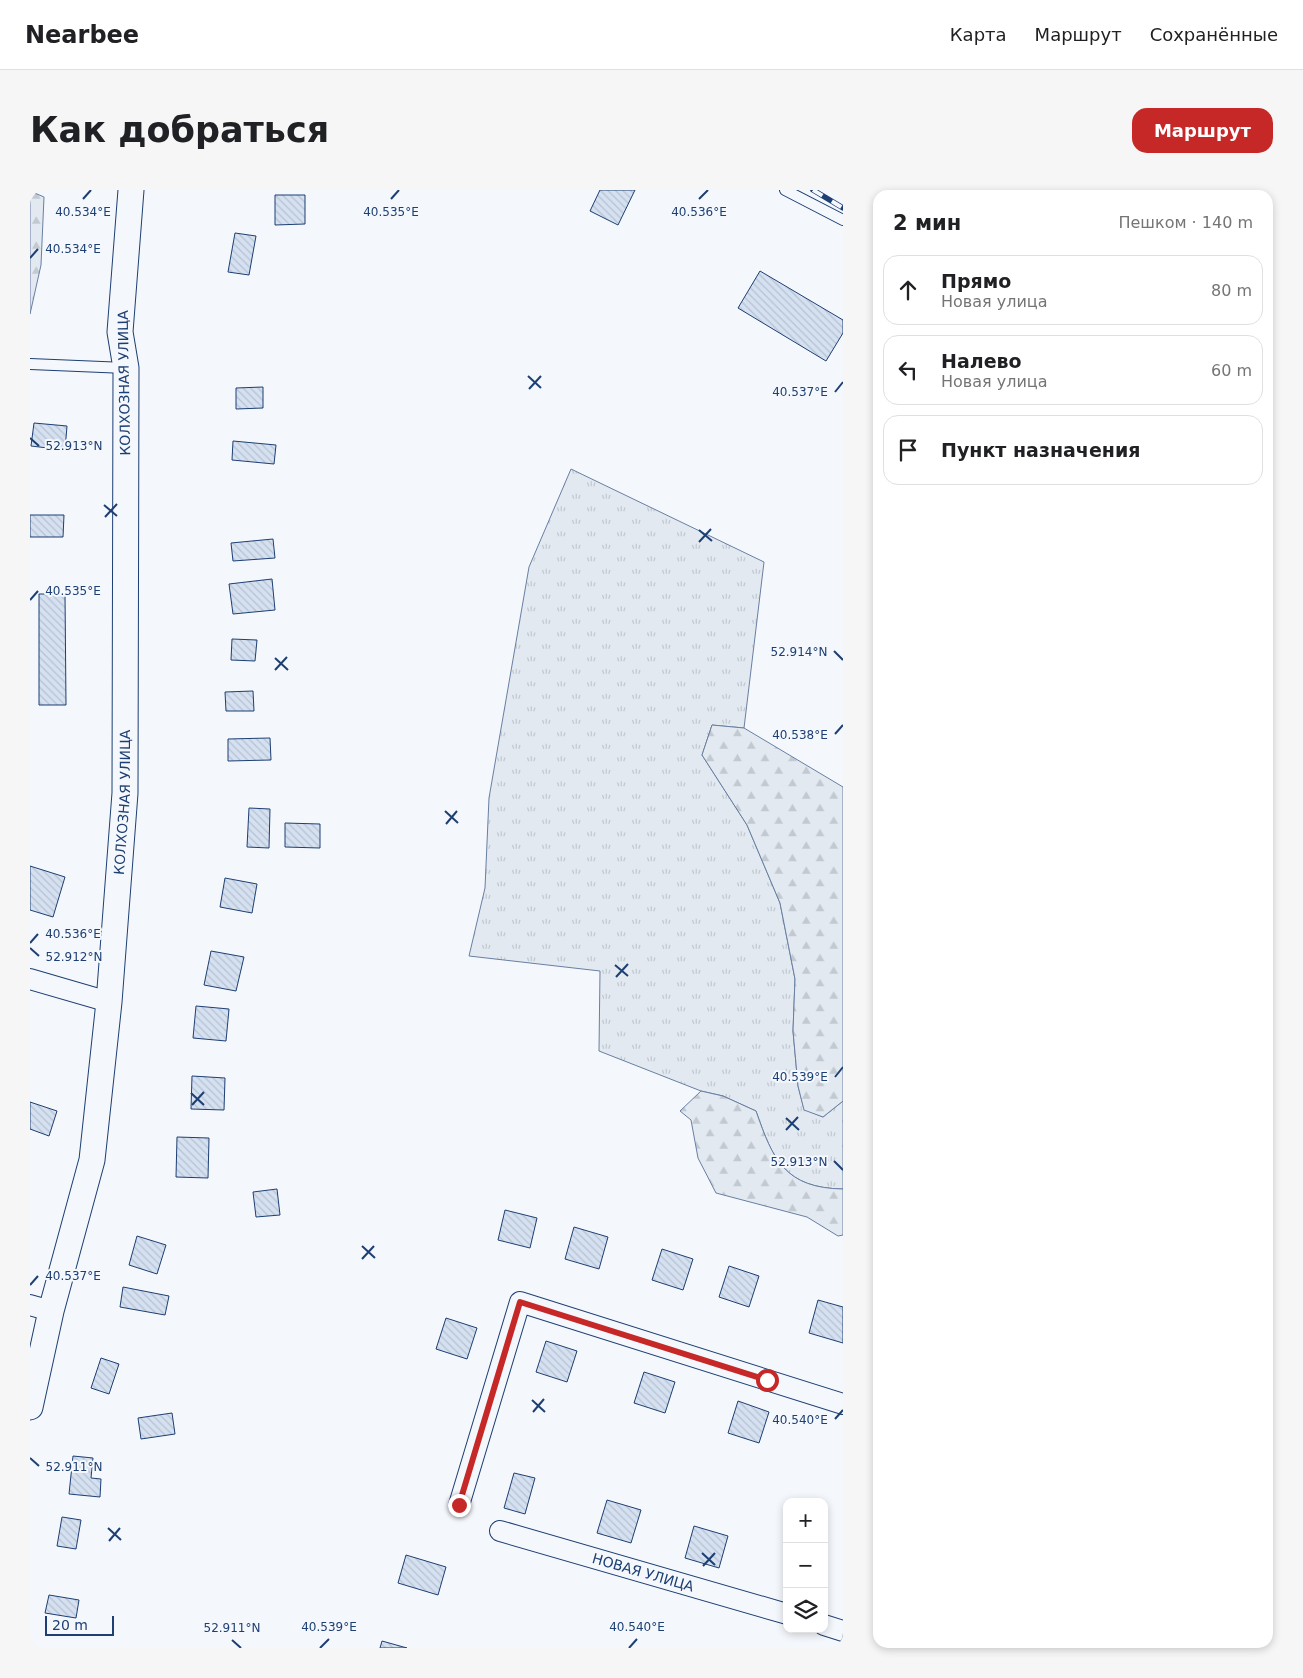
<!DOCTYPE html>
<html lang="ru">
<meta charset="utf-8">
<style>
body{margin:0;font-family:"DejaVu Sans",sans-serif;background:#f6f6f6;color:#202124}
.controls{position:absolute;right:15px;bottom:15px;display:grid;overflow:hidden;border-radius:10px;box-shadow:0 2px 8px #0003}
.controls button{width:45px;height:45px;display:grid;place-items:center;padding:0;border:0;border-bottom:1px solid #e0e0e0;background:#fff;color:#202124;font:25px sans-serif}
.scale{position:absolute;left:15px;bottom:12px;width:69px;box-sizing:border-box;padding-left:5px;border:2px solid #1d3f73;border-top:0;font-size:14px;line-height:18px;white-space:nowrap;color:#1d3f73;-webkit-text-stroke:4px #f4f7fb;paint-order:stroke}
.stop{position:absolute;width:15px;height:15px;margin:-11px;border:4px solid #c62828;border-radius:50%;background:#fff}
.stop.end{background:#c62828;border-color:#fff;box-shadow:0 1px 5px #0008}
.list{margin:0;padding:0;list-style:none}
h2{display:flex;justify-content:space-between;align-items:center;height:65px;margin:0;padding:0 20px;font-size:21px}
h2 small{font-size:16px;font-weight:400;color:#757577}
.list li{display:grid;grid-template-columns:32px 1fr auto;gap:15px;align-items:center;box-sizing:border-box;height:70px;margin:0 10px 10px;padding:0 10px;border:1px solid #e0e0e0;border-radius:15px}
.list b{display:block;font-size:19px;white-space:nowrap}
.list p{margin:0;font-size:16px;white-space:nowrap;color:#757577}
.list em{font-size:16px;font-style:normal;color:#757577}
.icon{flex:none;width:28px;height:28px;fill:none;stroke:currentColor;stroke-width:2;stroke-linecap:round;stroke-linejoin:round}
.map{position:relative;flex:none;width:813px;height:1458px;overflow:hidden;border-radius:15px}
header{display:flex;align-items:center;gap:30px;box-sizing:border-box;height:70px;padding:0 25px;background:#fff;border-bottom:1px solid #e0e0e0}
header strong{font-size:24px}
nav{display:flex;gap:28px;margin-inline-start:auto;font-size:18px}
.intro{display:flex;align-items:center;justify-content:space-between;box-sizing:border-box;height:120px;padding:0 30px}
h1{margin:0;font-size:35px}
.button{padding:12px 22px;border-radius:15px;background:#c62828;color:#fff;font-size:18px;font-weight:700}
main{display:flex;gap:30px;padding:0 30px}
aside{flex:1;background:#fff;border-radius:15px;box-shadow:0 2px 8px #0003}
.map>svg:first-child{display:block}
</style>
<header>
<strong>Nearbee</strong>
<nav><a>Карта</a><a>Маршрут</a><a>Сохранённые</a></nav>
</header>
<div class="intro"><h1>Как добраться</h1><a class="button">Маршрут</a></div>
<main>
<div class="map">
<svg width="813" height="1458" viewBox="0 0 813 1458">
<defs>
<pattern id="grass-tufts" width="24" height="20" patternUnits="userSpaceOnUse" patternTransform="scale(1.25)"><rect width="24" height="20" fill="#e3e9f0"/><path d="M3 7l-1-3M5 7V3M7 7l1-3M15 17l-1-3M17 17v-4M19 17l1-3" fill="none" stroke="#c2c9d1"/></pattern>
<pattern id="forest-firs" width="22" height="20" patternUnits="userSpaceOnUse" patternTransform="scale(1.25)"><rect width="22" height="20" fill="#e3e9f0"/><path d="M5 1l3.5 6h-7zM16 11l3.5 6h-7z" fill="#c2c9d1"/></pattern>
<pattern id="building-back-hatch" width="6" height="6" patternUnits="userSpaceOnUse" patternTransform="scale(1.25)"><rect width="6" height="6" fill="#d5e0f0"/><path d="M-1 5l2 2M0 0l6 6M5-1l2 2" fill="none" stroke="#b6c1d1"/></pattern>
</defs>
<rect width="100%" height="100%" fill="#f4f7fb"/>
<path fill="url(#grass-tufts)" stroke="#687fa3" d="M 541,279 L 734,372 L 714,538 L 682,535 L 672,565 L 717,635 L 750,713 L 765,789 L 763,841 L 768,896 L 774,919 L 793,927 L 813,911 L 813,999 C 755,998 743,970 726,921 L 693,906 L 671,901 L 569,861 L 570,781 L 439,766 L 455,698 L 459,608 L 499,377 Z"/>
<g fill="url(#forest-firs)" stroke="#687fa3">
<polygon points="0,1 14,7 11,75 0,124"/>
<polygon points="682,535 714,538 813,597 813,911 793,927 774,920 768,896 763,841 765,789 750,713 717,635 672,565"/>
<path d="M 671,901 L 693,906 L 726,921 C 743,970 755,998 813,999 L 813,1045 L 808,1046 L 777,1027 L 686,1003 L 668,968 L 661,930 L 650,921 Z"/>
</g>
<g fill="url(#building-back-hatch)" stroke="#1d3f73">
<polygon points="570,0 605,0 588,35 560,21"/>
<polygon points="245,5 275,5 275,34 245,35"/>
<polygon points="205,43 226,46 219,85 198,82"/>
<polygon points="730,81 813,130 813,143 796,171 708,118"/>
<polygon points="233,197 233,218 206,219 206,198"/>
<polygon points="4,233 37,236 35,260 1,256"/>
<polygon points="203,251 246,255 244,274 202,270"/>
<polygon points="0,325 34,325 33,347 0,347"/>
<polygon points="243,349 245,368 203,371 201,353"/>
<polygon points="242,389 245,420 203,424 199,394"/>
<polygon points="9,404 35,404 36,515 9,515"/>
<polygon points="202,449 227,450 225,471 201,470"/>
<polygon points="223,501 224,521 196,521 195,502"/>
<polygon points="240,548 241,570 198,571 198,549"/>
<polygon points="219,618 240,619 239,658 217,657"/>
<polygon points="255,633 290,634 290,658 255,657"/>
<polygon points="0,676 35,687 23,727 0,720"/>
<polygon points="195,688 227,694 222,723 190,717"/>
<polygon points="181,761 214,767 206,801 174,795"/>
<polygon points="166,816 199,819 196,851 163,848"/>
<polygon points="162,886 195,888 194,920 161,919"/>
<polygon points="0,912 27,921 19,946 0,939"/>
<polygon points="147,947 179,948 178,988 146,987"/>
<polygon points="247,999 250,1025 226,1027 223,1002"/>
<polygon points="475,1020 507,1028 500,1058 468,1050"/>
<polygon points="544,1037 578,1047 569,1079 535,1069"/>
<polygon points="107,1046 136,1055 127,1084 99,1075"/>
<polygon points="632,1059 663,1069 653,1100 622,1090"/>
<polygon points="699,1076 729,1086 719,1117 689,1107"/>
<polygon points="93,1097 139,1106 135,1125 90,1117"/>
<polygon points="788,1110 813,1117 813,1153 779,1143"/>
<polygon points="416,1128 447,1138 437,1169 406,1159"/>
<polygon points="516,1151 547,1161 537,1192 506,1182"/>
<polygon points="71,1168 89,1174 79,1204 61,1198"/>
<polygon points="614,1182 645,1192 635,1223 604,1213"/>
<polygon points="708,1211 739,1222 729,1253 698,1243"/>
<polygon points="142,1223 145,1244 111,1249 108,1228"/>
<polygon points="43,1266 63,1268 61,1288 71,1289 70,1307 39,1304"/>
<polygon points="484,1283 505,1288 495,1324 474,1318"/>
<polygon points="577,1310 611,1320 601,1353 567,1343"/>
<polygon points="32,1327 51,1330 46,1359 27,1356"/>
<polygon points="664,1336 698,1346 689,1378 655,1368"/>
<polygon points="376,1365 416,1377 408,1405 368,1393"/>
<polygon points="19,1405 49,1410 46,1428 15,1423"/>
<polygon points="352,1451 377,1458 350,1458"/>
</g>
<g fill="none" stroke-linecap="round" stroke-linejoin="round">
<defs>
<g id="service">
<polyline points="755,0 813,30"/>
<polyline points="0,174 96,178"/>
</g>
<g id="minor">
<polyline points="0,789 79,812"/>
<polyline points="0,1115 21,1121"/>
<polyline points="429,1315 490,1112 813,1214"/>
<path id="s1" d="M 470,1341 L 757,1424"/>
<polyline points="794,1435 813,1441"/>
</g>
<g id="tertiary">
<path id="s2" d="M 0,1217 L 21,1121 L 62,970 L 79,812 L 95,603 L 96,178 L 90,142 L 101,0"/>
</g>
</defs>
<use href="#service" stroke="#1d3f73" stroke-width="12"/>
<use href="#minor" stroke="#1d3f73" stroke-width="22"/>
<use href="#tertiary" stroke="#1d3f73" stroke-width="27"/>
<use href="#service" stroke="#f4f7fb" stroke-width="10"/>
<use href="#minor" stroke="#f4f7fb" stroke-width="20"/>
<use href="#tertiary" stroke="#f4f7fb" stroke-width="25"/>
<defs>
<polyline id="rail" points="783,0 813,18"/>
</defs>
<use href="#rail" stroke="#1d3f73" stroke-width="5.5"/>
<use href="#rail" stroke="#f4f7fb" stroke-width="4" stroke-dasharray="11" stroke-linecap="butt"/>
</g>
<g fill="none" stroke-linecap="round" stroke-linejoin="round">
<polyline stroke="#c62828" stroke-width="6" points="429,1315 490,1112 737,1190"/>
</g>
<path fill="none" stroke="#1d3f73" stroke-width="2" d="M 53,9 L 61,0M 361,9 L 369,0M 669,9 L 678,0M 0,68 L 8,59M 498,186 L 511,198M 499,199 L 511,186M 805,202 L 813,192M 0,248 L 9,256M 74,315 L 87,326M 75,327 L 87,314M 669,340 L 682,351M 669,352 L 681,339M 0,410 L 8,401M 804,461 L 813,470M 245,468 L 258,480M 245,480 L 257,467M 805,544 L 813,535M 415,621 L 428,633M 416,634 L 427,621M 0,753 L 8,744M 0,758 L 9,766M 585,775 L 598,786M 586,787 L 598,774M 805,887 L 813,877M 161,903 L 174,915M 162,915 L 174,902M 756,928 L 769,940M 756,940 L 768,927M 804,971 L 813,980M 332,1056 L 345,1068M 332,1069 L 344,1056M 0,1095 L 8,1086M 502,1210 L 515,1222M 503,1222 L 514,1209M 805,1229 L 813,1220M 0,1268 L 9,1276M 78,1338 L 91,1350M 79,1351 L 90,1338M 672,1363 L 685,1375M 673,1376 L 685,1363M 202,1450 L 211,1458M 290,1458 L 299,1449M 599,1458 L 607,1449"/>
<g text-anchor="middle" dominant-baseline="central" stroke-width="4" stroke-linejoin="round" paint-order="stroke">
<g font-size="14" fill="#1d3f73" stroke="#f4f7fb">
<text transform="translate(94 193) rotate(-91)">КОЛХОЗНАЯ УЛИЦА</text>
<text stroke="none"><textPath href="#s2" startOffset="614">КОЛХОЗНАЯ УЛИЦА</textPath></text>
<text stroke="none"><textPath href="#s1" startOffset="149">НОВАЯ УЛИЦА</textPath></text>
</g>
</g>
<g font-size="12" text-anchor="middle" fill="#1d3f73" stroke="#f4f7fb" stroke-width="4" stroke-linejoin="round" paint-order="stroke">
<text x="53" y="26">40.534°E</text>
<text x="361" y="26">40.535°E</text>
<text x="669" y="26">40.536°E</text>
<text x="43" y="63">40.534°E</text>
<text x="770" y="206">40.537°E</text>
<text x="44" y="260">52.913°N</text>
<text x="43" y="405">40.535°E</text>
<text x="769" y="466">52.914°N</text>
<text x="770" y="549">40.538°E</text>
<text x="43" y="748">40.536°E</text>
<text x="44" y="771">52.912°N</text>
<text x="770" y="891">40.539°E</text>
<text x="769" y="976">52.913°N</text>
<text x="43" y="1090">40.537°E</text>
<text x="770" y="1234">40.540°E</text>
<text x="44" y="1281">52.911°N</text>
<text x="299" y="1441">40.539°E</text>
<text x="607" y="1441">40.540°E</text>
<text x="202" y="1442">52.911°N</text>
</g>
</svg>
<div class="controls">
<button>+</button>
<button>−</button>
<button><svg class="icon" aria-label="layers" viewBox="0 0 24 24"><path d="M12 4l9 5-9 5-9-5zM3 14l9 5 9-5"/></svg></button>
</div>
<div class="scale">20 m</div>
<div class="stop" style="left:737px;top:1190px"></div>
<div class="stop end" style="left:429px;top:1315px"></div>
</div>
<aside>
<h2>2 мин<small>Пешком · 140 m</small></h2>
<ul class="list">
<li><svg class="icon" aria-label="ahead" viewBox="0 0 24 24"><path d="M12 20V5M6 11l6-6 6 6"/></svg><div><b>Прямо</b><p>Новая улица</p></div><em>80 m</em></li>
<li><svg class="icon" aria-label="left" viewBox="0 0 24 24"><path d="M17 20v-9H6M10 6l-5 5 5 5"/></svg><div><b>Налево</b><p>Новая улица</p></div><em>60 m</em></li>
<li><svg class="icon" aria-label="arrive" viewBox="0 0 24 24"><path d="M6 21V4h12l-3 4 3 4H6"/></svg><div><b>Пункт назначения</b></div></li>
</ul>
</aside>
</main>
